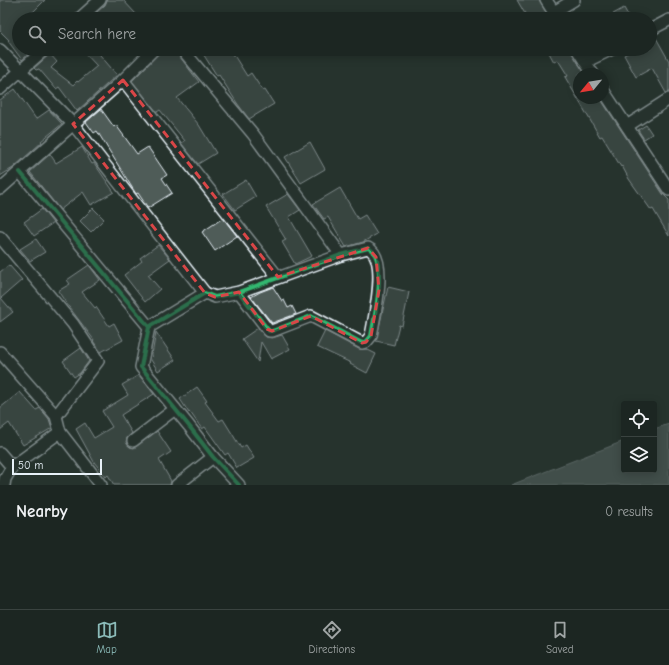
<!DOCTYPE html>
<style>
body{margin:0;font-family:"Comic Neue",sans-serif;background:#252e2a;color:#f1f3f6}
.controls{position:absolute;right:12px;bottom:12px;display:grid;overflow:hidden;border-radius:4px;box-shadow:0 2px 10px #0003}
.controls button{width:36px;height:36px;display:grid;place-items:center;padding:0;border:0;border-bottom:1px solid #3a4340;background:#1c2622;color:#f1f3f6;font:20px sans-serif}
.compass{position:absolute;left:573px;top:68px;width:36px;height:36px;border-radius:50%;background:#1c2622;box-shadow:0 2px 10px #0003;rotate:240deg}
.scale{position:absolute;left:12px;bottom:10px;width:90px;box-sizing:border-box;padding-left:4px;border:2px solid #e8f1f8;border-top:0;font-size:11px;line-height:14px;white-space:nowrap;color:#e8f1f8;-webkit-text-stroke:3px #26332d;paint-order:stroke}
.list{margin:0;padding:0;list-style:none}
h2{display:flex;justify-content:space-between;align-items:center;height:52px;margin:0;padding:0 16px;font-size:17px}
h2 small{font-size:13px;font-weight:400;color:#a0a5a5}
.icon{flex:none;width:22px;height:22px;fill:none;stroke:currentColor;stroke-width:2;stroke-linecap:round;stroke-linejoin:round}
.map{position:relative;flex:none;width:669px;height:485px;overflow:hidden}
.search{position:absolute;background:#1c2622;box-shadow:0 2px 10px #0003;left:12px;right:12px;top:12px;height:44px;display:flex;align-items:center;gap:10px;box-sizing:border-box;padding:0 14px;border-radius:22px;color:#a0a5a5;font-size:15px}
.sheet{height:124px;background:#1c2622}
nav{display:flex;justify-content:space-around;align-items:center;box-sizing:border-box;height:56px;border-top:1px solid #3a4340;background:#1c2622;font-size:11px;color:#a0a5a5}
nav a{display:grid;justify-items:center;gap:2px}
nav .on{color:#8bbbb9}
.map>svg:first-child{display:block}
</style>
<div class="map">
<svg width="669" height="485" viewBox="0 0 669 485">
<rect width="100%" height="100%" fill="#26332d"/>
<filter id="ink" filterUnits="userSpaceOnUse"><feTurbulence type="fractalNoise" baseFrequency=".025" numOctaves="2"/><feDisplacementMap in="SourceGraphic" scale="8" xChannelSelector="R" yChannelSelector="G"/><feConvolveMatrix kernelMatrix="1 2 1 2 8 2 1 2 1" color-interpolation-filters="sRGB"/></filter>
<g filter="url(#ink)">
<polygon fill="#636f6d" stroke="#98a3a5" points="669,424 669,485 511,485 624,441 624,470 654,470 654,429"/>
<g fill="#505c59" stroke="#e8f1f8">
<polygon points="0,0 45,0 26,19 19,19 19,49 34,49 22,60 8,41 9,40 0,31"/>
<polygon points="107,0 123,0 136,14 131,19 91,19 90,18 105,5"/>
<polygon points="517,0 539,0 549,18 546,19 528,19"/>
<polygon points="624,8 630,19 604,19"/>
<polygon points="655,36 669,61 669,92 666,93 652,68 636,77 624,55 635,49 650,49 650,37"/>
<polygon points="81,49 95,49 117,75 77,111 59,87 56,89 39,69 36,70 34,68 50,54 57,62 51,68 73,85 77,81 78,82 97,66"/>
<polygon points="163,49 175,49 177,53 199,82 177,98 199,125 216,153 198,164 181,143 185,141 160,110 157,112 132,81"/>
<polygon points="200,49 230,49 247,76 251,73 263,91 265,90 274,104 249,119 237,103 219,75 217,76"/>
<polygon points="547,49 570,49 585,74 579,74 579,98 600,98 663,194 669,200 669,236 653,209 651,210 629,179 622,166 621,167 602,136 600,137 565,77 568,76 558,60 554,62"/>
<polygon points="15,89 36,119 49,110 62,124 41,141 42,142 13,168 0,176 0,100"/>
<polygon points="101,109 114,127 116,125 137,154 148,147 167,175 162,178 172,193 148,208 138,193 136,194 97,131 94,133 86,122"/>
<polygon points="646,125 652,134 644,139 638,130"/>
<polygon points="310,142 325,169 301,183 285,157"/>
<polygon points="82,147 92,164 94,163 114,192 91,205 83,192 60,210 30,172 50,154 56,163"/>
<polygon points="246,180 256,197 235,210 223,194"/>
<polygon points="340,188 358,219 365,215 377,234 363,242 346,247 328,217 324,219 313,204"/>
<polygon points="288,194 300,210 289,217 312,256 295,264 282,242 286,240 266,207"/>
<polygon points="93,208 104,219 91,232 80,221"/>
<polygon points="42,209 53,223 34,236 24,222"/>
<polygon points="223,218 237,236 215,251 202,232"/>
<polygon points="36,239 45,252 30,261 20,249"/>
<polygon points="158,245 170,259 148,275 160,289 145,302 124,275 142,261 140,258"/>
<polygon points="9,265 22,280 1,298 13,312 0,322 0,272"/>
<polygon points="89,265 100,280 82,292 95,308 96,307 109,326 114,323 123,340 101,352 93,341 94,340 66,303 58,291 70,284 67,280"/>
<polygon points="273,287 282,301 284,300 288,308 292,306 296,314 272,323 251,297 260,292"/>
<polygon points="388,287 409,292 402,326 399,325 394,345 376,341"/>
<polygon points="258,328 266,337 272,338 282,335 290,349 271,359 261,342 258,362 242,339"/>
<polygon points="325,331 359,349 366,349 376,354 367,373 350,364 351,363 317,347"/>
<polygon points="156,332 175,360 158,371 151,360"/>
<polygon points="81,348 89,361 80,373 74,377 63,361"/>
<polygon points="139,375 154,394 121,415 132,433 127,438 126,442 130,447 134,448 157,431 171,452 159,460 171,481 170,485 114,485 108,475 106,477 94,462 76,429 85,423 94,438 112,427 102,411 128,395 122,385"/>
<polygon points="197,387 207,401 205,402 219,421 223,419 241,448 246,445 254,458 237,468 228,453 225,455 205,427 202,429 190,412 189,413 180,399"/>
<polygon points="20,392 36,410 40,408 49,419 52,428 23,445 9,423 0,430 0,408"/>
</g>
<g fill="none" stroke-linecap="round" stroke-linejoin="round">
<defs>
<g id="minor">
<polyline points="546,0 558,19"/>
<polyline points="554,12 574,0"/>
<polyline points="79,19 100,0"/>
<polyline points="650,30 669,20"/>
<polyline points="182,49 253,134 341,255"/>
<polyline points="577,49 593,74"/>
<polyline points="0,50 73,124 205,293"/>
<polyline points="585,62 612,49"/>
<polyline points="123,80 278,277"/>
<polyline points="0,89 45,49"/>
<polyline points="603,90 669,190"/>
<polyline points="627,126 669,99"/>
<polyline points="20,172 149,327 141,367 189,426 213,457 239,485"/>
<polyline points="0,189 123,80 154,49"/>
<polyline points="0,237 73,324 98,361 56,416"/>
<path d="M 149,327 L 205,293 L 215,297 L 239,292 L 341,255 L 368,248 C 389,258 374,317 371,336 L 366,342 L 362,343 L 311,316 L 272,331 L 269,331 L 239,292"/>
<polyline points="0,352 56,416 60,432 101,485"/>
<polyline points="133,441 175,409"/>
<polyline points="0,453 12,467 5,479 4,485"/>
<polyline points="12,467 60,432"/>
<polyline points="177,485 213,457"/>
</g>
</defs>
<use href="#minor" stroke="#e8f1f8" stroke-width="14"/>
<use href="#minor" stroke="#26332d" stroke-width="11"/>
<defs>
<g id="cycleway">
<polyline points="20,172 149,327 141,367 189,426 213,457 239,485"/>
<path d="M 149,327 L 205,293 L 215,297 L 239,292 L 341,255 L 368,248 C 389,258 374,317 371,336 L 366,342 L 362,343 L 311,316 L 272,331 L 269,331 L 239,292"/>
</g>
</defs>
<use href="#cycleway" stroke="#26332d" stroke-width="6"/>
<use href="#cycleway" stroke="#33b770" stroke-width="4"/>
</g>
</g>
<path d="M0 0H669V485H0ZM 123,80 L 278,277 L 368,248 L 376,257 L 379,290 L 371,336 L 366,342 L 362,343 L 311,316 L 272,331 L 267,329 L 239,292 L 215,297 L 205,293 L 73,124 Z" fill="#26332d" fill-opacity=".55" fill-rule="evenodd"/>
<path fill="none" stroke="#d94647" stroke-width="3" stroke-dasharray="8 5" stroke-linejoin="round" d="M 123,80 L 278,277 L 368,248 L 376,257 L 379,290 L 371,336 L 366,342 L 362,343 L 311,316 L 272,331 L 267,329 L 239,292 L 215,297 L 205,293 L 73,124 Z"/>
</svg>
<div class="controls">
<button><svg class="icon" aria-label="locate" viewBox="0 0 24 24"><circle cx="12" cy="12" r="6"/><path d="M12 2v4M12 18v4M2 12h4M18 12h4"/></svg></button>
<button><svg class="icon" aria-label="layers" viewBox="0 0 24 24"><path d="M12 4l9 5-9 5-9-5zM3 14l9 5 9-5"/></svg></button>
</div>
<svg class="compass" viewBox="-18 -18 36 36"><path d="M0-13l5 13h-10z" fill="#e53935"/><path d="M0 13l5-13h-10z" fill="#a0a5a5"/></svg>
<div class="scale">50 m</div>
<div class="search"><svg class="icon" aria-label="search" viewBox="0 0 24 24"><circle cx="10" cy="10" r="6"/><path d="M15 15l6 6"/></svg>Search here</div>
</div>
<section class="sheet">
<h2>Nearby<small>0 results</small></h2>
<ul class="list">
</ul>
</section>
<nav>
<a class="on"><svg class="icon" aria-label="map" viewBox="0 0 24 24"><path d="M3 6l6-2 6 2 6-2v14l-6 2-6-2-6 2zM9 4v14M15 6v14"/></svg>Map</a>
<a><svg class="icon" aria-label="directions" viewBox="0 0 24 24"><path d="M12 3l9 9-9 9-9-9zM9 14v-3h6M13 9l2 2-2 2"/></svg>Directions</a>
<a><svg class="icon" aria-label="saved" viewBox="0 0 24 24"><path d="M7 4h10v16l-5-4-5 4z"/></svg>Saved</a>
</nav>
